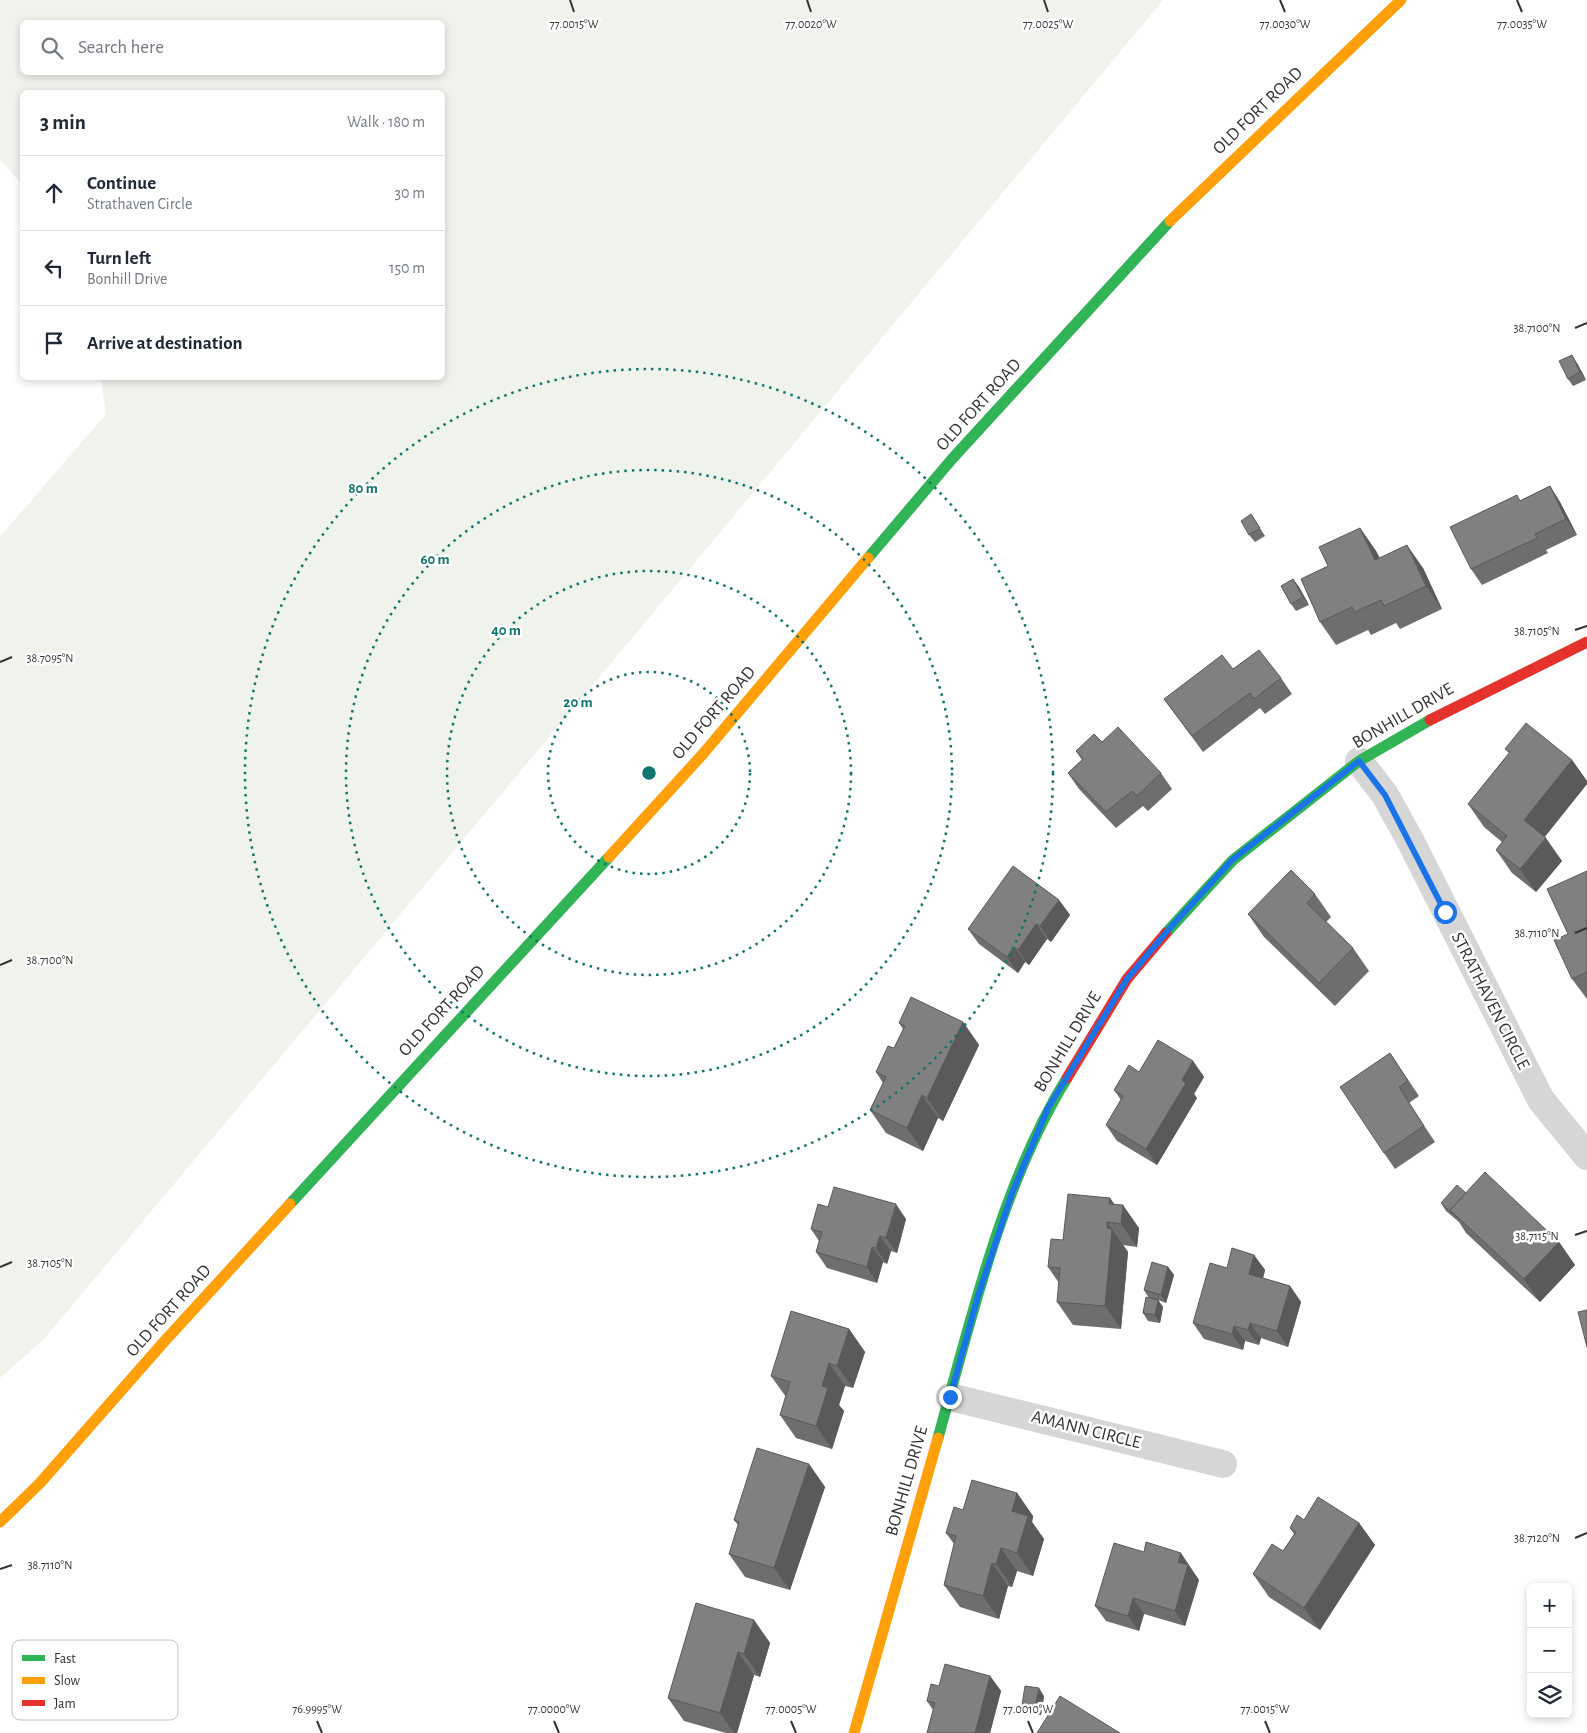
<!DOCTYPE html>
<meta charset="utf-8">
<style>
body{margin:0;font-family:"Alegreya Sans",sans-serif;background:#f2f2f3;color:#1f2937}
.controls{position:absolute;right:15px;bottom:15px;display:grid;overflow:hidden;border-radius:8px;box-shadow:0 2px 8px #0003}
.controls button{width:45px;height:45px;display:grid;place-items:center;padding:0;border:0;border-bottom:1px solid #e0e1e3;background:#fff;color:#1f2937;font:25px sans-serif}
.stop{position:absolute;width:15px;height:15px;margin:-11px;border:4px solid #1a73e8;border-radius:50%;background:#fff}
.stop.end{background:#1a73e8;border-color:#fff;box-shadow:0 1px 5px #0008}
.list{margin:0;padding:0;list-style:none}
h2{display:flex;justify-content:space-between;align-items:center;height:65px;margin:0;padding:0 20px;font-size:21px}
h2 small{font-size:16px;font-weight:400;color:#747a83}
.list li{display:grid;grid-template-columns:32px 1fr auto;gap:15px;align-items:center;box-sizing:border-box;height:75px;padding:0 20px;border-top:1px solid #e0e1e3}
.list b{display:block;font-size:19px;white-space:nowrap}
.list p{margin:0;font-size:16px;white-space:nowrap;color:#747a83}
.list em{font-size:16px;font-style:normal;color:#747a83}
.icon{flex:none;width:28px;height:28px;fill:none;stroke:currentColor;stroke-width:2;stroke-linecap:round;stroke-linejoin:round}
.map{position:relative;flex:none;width:1587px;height:1733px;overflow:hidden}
.search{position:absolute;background:#fff;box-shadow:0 2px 8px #0003;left:20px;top:20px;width:425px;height:55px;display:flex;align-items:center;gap:12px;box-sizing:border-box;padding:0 18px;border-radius:8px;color:#747a83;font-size:19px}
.panel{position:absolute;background:#fff;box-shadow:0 2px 8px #0003;left:20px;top:90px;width:425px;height:290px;border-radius:8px}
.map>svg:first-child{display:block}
</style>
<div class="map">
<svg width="1587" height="1733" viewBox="0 0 1587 1733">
<rect width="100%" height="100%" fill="#fff"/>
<path fill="#f0f2ec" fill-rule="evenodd" d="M 0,0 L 1163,0 L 638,631 L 43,1340 L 0,1378 L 0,537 L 106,414 L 101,378 L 442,378 L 442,92 L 22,92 L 22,184 L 0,160 ZM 22,22 L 442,22 L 442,72 L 22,72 Z"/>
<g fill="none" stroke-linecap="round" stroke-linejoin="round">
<g stroke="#d6d6d6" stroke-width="28">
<polyline points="1359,761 1385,795 1410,840 1541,1100 1587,1156"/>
<polyline points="950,1397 1223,1464"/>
</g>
<g stroke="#30b455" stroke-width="11">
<polyline points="868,558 952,459 1170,221"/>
<polyline points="1166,933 1233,860 1359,761 1430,720"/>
<polyline points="290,1204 609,857"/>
<path d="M 938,1438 C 971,1320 1002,1183 1067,1078"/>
</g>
<g stroke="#ff9f0a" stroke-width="11">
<polyline points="1170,221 1401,0"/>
<polyline points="609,857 702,755 868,558"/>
<polyline points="0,1522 40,1483 162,1344 290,1204"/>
<polyline points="854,1733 938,1438"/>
</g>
<g stroke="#e5322d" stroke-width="11">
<polyline points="1430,720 1587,642"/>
<polyline points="1067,1078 1127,979 1166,933"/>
</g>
</g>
<g fill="#6e6e6e">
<polygon points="1577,363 1586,380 1573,386 1568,379"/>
<polygon points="1550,486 1560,502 1577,535 1546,550 1548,553 1482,585 1471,569 1521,500"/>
<polygon points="1251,514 1265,536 1255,542 1249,535"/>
<polygon points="1360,528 1376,551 1380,558 1423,568 1442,609 1400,629 1396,623 1371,635 1368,630 1336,645 1320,622 1328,566"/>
<polygon points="1293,579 1299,587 1309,605 1296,611 1291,604"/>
<polygon points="1233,669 1281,678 1292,694 1265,714 1260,708 1203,752 1164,699"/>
<polygon points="1102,742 1161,773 1172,789 1148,811 1143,806 1116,828 1079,789 1068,773 1082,760 1076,751"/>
<polygon points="1505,749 1572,760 1587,781 1587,784 1544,837 1562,861 1536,892 1512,873 1496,850 1502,842 1484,827 1468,804 1509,753"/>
<polygon points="1587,871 1587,999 1572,979 1568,934"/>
<polygon points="1315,894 1331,917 1326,922 1353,948 1369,971 1335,1006 1264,937 1248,914"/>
<polygon points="1059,900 1070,915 1051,942 1047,939 1029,965 1025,962 1018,973 979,944 968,929"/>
<polygon points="963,1022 979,1045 943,1121 938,1118 923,1151 886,1133 870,1110 883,1083 876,1072 894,1048 903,1029 899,1023"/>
<polygon points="1390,1053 1419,1096 1409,1103 1435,1142 1395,1169 1384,1153"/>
<polygon points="1193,1061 1204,1077 1194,1094 1197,1098 1157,1165 1117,1141 1106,1125 1121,1100 1114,1090 1139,1072"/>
<polygon points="1466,1193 1559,1242 1575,1265 1540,1302 1466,1233 1459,1222 1446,1211 1441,1203"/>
<polygon points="1110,1198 1114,1204 1139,1228 1137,1247 1123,1245 1128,1252 1121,1329 1073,1325 1057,1302 1059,1283 1048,1267 1063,1240"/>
<polygon points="828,1207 906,1219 897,1253 891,1251 887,1264 883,1262 877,1283 827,1268 816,1252 819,1241 811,1229"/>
<polygon points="1254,1255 1265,1270 1263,1278 1290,1286 1301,1302 1288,1347 1261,1338 1259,1345 1245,1341 1243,1350 1204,1339 1193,1323 1227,1268"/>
<polygon points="1168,1267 1174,1275 1166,1303 1158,1300 1163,1307 1160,1323 1148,1321 1143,1313 1149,1298 1144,1290"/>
<polygon points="849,1329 865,1352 853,1388 845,1386 839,1405 844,1411 832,1449 796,1438 780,1415 786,1397 771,1376"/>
<polygon points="809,1464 825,1487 790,1590 745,1577 729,1554 738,1525 734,1520"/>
<polygon points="1017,1493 1033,1516 1032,1522 1044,1539 1033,1576 1017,1571 1012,1587 1008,1586 999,1619 960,1607 944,1585 954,1544 946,1533 963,1510"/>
<polygon points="1304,1520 1359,1523 1375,1545 1320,1630 1269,1597 1253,1574 1283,1551 1294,1534 1290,1528"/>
<polygon points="1191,1568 1191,1569 1199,1580 1185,1626 1144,1614 1139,1631 1106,1621 1095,1606"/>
<polygon points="754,1620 770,1643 760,1677 754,1675 737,1733 726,1733 684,1721 668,1698"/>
<polygon points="990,1676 1001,1691 990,1733 927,1733 933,1710 927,1701 939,1686"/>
<polygon points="1044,1696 1041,1715 1027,1713 1022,1705"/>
</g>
<g fill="#5a5a5a">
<polygon points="1572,355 1577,363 1586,380 1580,372"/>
<polygon points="1550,486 1560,502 1577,535 1566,519"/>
<polygon points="1360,528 1376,551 1391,583 1375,560"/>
<polygon points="1407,545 1423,568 1442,609 1426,586"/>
<polygon points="1293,579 1299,587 1309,605 1303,597"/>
<polygon points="1572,760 1587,781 1587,784 1540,843 1524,820"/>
<polygon points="1546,838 1562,861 1536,892 1520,869"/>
<polygon points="1059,900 1070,915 1051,942 1040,926"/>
<polygon points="1036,924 1047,939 1029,965 1018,950"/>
<polygon points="1014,947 1025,962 1018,973 1007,957"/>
<polygon points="963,1022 979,1045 943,1121 927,1098"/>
<polygon points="1193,1061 1204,1077 1194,1094 1197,1098 1157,1165 1146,1149 1182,1080"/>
<polygon points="922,1095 938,1118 923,1151 907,1128"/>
<polygon points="1110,1198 1122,1215 1123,1205 1139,1228 1137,1247 1121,1224 1109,1204"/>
<polygon points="896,1204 906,1219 897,1253 886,1238"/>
<polygon points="1107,1222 1128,1252 1121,1329 1105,1306"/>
<polygon points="880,1236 891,1251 887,1264 876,1248"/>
<polygon points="1559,1242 1575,1265 1540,1302 1524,1279"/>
<polygon points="872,1247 883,1262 877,1283 867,1267"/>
<polygon points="1254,1255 1265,1270 1260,1290 1249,1274"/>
<polygon points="1168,1267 1174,1275 1166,1303 1161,1295"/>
<polygon points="1290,1286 1301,1302 1288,1347 1277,1331"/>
<polygon points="1158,1300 1163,1307 1160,1323 1155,1315"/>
<polygon points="1250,1323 1261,1338 1259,1345 1248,1330"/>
<polygon points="1234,1326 1245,1341 1243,1350 1232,1334"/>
<polygon points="849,1329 865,1352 853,1388 837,1366"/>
<polygon points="829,1363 845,1386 839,1405 844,1411 832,1449 816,1426 822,1386"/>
<polygon points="809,1464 825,1487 790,1590 774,1568"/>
<polygon points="1017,1493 1033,1516 1032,1522 1044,1539 1033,1576 1017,1553 1012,1511"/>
<polygon points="1359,1523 1375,1545 1320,1630 1304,1608"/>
<polygon points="1001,1548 1017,1571 1012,1587 996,1564"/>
<polygon points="1181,1553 1199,1580 1185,1626 1175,1611 1178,1562"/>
<polygon points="992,1563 1008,1586 999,1619 983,1596"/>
<polygon points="1133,1598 1144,1614 1139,1631 1128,1616"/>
<polygon points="754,1620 770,1643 760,1677 744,1654"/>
<polygon points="738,1652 754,1675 737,1733 734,1733 720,1713"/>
<polygon points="990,1676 1001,1691 990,1733 975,1733"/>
<polygon points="1039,1688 1044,1696 1041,1715 1035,1707"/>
</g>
<g fill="#808080" stroke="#5a5a5a">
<polygon points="1572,355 1580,372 1568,379 1559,361"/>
<polygon points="1550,486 1566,519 1535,534 1537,538 1471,569 1450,527 1517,495 1520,501"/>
<polygon points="1251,514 1260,528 1249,535 1241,521"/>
<polygon points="1360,528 1375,560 1407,545 1426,586 1384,606 1381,600 1355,612 1352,607 1320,622 1301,579 1328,566 1319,547"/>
<polygon points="1293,579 1303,597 1291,604 1281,586"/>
<polygon points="1259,650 1281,678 1254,699 1250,693 1192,736 1164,699 1222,655 1233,669"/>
<polygon points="1526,723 1572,760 1524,820 1546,838 1520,869 1496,850 1507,836 1468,804 1510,752 1505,749"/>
<polygon points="1118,727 1161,773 1137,796 1132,791 1106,812 1068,773 1083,759 1076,751 1094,734 1102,742"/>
<polygon points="1013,866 1059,900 1040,926 1036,924 1018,950 1014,947 1007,957 968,929"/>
<polygon points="1291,870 1315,894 1307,903 1353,948 1319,983 1248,914"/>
<polygon points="1587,871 1587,972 1572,979 1554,940 1568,934 1547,889"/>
<polygon points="911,997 963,1022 927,1098 922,1095 907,1128 870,1110 886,1077 876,1072 888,1046 894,1048 905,1026 899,1023"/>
<polygon points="1158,1040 1193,1061 1182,1080 1186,1083 1146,1149 1106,1125 1123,1096 1114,1090 1129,1065 1139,1072"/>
<polygon points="1390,1053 1408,1081 1399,1087 1424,1126 1384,1153 1340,1087"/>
<polygon points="1485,1172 1559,1242 1524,1279 1450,1210"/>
<polygon points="1457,1185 1466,1193 1450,1210 1453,1214 1441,1203"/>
<polygon points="834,1187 896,1204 886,1238 880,1236 876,1248 872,1247 867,1267 816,1252 822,1232 811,1229 818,1204 828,1207"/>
<polygon points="1068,1194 1110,1198 1109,1204 1123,1205 1121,1224 1107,1222 1107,1228 1112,1229 1105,1306 1057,1302 1060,1268 1048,1267 1051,1239 1063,1240"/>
<polygon points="1232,1248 1254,1255 1249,1274 1290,1286 1277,1331 1250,1323 1248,1330 1234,1326 1232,1334 1193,1323 1210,1263 1227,1268"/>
<polygon points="1152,1262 1168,1267 1161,1295 1144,1290"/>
<polygon points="1146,1297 1158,1300 1155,1315 1143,1313"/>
<polygon points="1587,1310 1587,1347 1578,1312"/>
<polygon points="791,1311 849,1329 837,1366 829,1363 822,1386 828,1388 816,1426 780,1415 790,1382 771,1376"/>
<polygon points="757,1448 809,1464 774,1568 729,1554 739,1522 734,1520"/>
<polygon points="972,1480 1017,1493 1012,1511 1028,1516 1017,1553 1001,1548 996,1564 992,1563 983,1596 944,1585 956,1536 946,1533 954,1507 963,1510"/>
<polygon points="1318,1497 1359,1523 1304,1608 1253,1574 1272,1544 1283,1551 1296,1532 1290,1528 1297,1515 1304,1520"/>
<polygon points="1146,1542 1181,1553 1178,1562 1188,1565 1175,1611 1133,1598 1128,1616 1095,1606 1114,1543 1144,1552"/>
<polygon points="696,1603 754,1620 744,1654 738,1652 720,1713 668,1698"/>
<polygon points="945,1664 990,1676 975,1733 927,1733 935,1703 927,1701 931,1684 939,1686"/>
<polygon points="1025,1686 1039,1688 1035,1707 1022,1705"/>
<polygon points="1060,1696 1120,1733 1037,1733"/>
</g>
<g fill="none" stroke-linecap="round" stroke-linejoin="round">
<polyline stroke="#1a73e8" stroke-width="6" points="950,1397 978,1296 1012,1193 1048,1108 1127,979 1169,929 1232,860 1359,761 1385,795 1445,912"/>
</g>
<path fill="none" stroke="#323232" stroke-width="2" d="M 570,0 L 574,12M 807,0 L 811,12M 1044,0 L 1048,12M 1280,0 L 1285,12M 1517,0 L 1522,12M 1575,328 L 1587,323M 1575,630 L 1587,626M 0,662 L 12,657M 1575,933 L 1587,928M 0,965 L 12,960M 1575,1235 L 1587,1231M 0,1267 L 12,1262M 1575,1538 L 1587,1533M 0,1569 L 12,1565M 317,1721 L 322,1733M 554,1721 L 559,1733M 791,1721 L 796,1733M 1028,1721 L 1033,1733M 1265,1721 L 1270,1733"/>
<g fill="none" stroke="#0f766e" stroke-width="2.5" stroke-dasharray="2.5 5">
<circle cx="649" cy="773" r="101"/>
<circle cx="649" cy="773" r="202"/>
<circle cx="649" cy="773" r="303"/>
<circle cx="649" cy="773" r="404"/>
</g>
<g text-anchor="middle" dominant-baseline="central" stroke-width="5" stroke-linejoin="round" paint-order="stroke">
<g font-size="18" fill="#323232" stroke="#fff">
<text transform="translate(1258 111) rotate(-44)">OLD FORT ROAD</text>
<text transform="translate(979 405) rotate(-48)">OLD FORT ROAD</text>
<text transform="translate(714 713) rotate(-49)">OLD FORT ROAD</text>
<text transform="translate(1403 716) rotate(-30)">BONHILL DRIVE</text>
<text transform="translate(1490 1001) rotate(63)">STRATHAVEN CIRCLE</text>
<text transform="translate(442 1011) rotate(-47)">OLD FORT ROAD</text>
<text transform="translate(1068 1042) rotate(-59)">BONHILL DRIVE</text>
<text transform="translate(169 1311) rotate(-48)">OLD FORT ROAD</text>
<text transform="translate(1086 1430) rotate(14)">AMANN CIRCLE</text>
<text transform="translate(907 1481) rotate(-74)">BONHILL DRIVE</text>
</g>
</g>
<rect x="12" y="1640" width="166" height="80" rx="8" fill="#fff" stroke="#c2c2c2" stroke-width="1"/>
<rect x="22" y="1655" width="23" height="6" fill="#30b455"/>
<rect x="22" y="1677" width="23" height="7" fill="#ff9f0a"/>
<rect x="22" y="1700" width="23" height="6" fill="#e5322d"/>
<g font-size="14" fill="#323232">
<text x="54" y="1663">Fast</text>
<text x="54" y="1685">Slow</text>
<text x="54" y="1708">Jam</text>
</g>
<g font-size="12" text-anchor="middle" fill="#323232" stroke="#fff" stroke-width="5" stroke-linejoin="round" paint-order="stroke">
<text x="1048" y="28">77.0025°W</text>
<text x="1522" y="28">77.0035°W</text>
<text x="574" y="28">77.0015°W</text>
<text x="811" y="28">77.0020°W</text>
<text x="1285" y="28">77.0030°W</text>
<text x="1537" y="332">38.7100°N</text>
<text x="1537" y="635">38.7105°N</text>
<text x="50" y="662">38.7095°N</text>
<text x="1537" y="937">38.7110°N</text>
<text x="50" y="964">38.7100°N</text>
<text x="1537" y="1240">38.7115°N</text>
<text x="50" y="1267">38.7105°N</text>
<text x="1537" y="1542">38.7120°N</text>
<text x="50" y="1569">38.7110°N</text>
<text x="317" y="1713">76.9995°W</text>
<text x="554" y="1713">77.0000°W</text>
<text x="791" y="1713">77.0005°W</text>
<text x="1028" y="1713">77.0010°W</text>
<text x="1265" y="1713">77.0015°W</text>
</g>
<circle cx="649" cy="773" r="8" fill="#0f766e" stroke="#fff" stroke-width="2.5"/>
<g font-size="15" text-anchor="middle" font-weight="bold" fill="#0f766e" stroke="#fff" stroke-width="5" stroke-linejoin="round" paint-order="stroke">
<text x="363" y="493">80 m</text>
<text x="435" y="564">60 m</text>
<text x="506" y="635">40 m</text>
<text x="578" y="707">20 m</text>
</g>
</svg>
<div class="controls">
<button>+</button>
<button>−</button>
<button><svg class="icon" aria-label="layers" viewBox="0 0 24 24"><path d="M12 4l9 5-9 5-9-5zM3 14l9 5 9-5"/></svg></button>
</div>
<div class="stop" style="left:1445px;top:912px"></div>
<div class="stop end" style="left:950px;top:1397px"></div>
<div class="search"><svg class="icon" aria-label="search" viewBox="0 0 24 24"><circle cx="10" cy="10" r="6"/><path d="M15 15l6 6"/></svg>Search here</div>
<section class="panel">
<h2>3 min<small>Walk · 180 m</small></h2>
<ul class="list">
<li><svg class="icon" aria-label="ahead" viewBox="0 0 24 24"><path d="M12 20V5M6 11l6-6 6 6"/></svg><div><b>Continue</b><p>Strathaven Circle</p></div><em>30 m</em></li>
<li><svg class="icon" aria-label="left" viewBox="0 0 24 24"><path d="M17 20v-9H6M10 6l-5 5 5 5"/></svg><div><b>Turn left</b><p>Bonhill Drive</p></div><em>150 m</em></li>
<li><svg class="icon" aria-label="arrive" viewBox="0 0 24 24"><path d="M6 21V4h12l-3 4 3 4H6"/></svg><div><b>Arrive at destination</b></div></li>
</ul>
</section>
</div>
